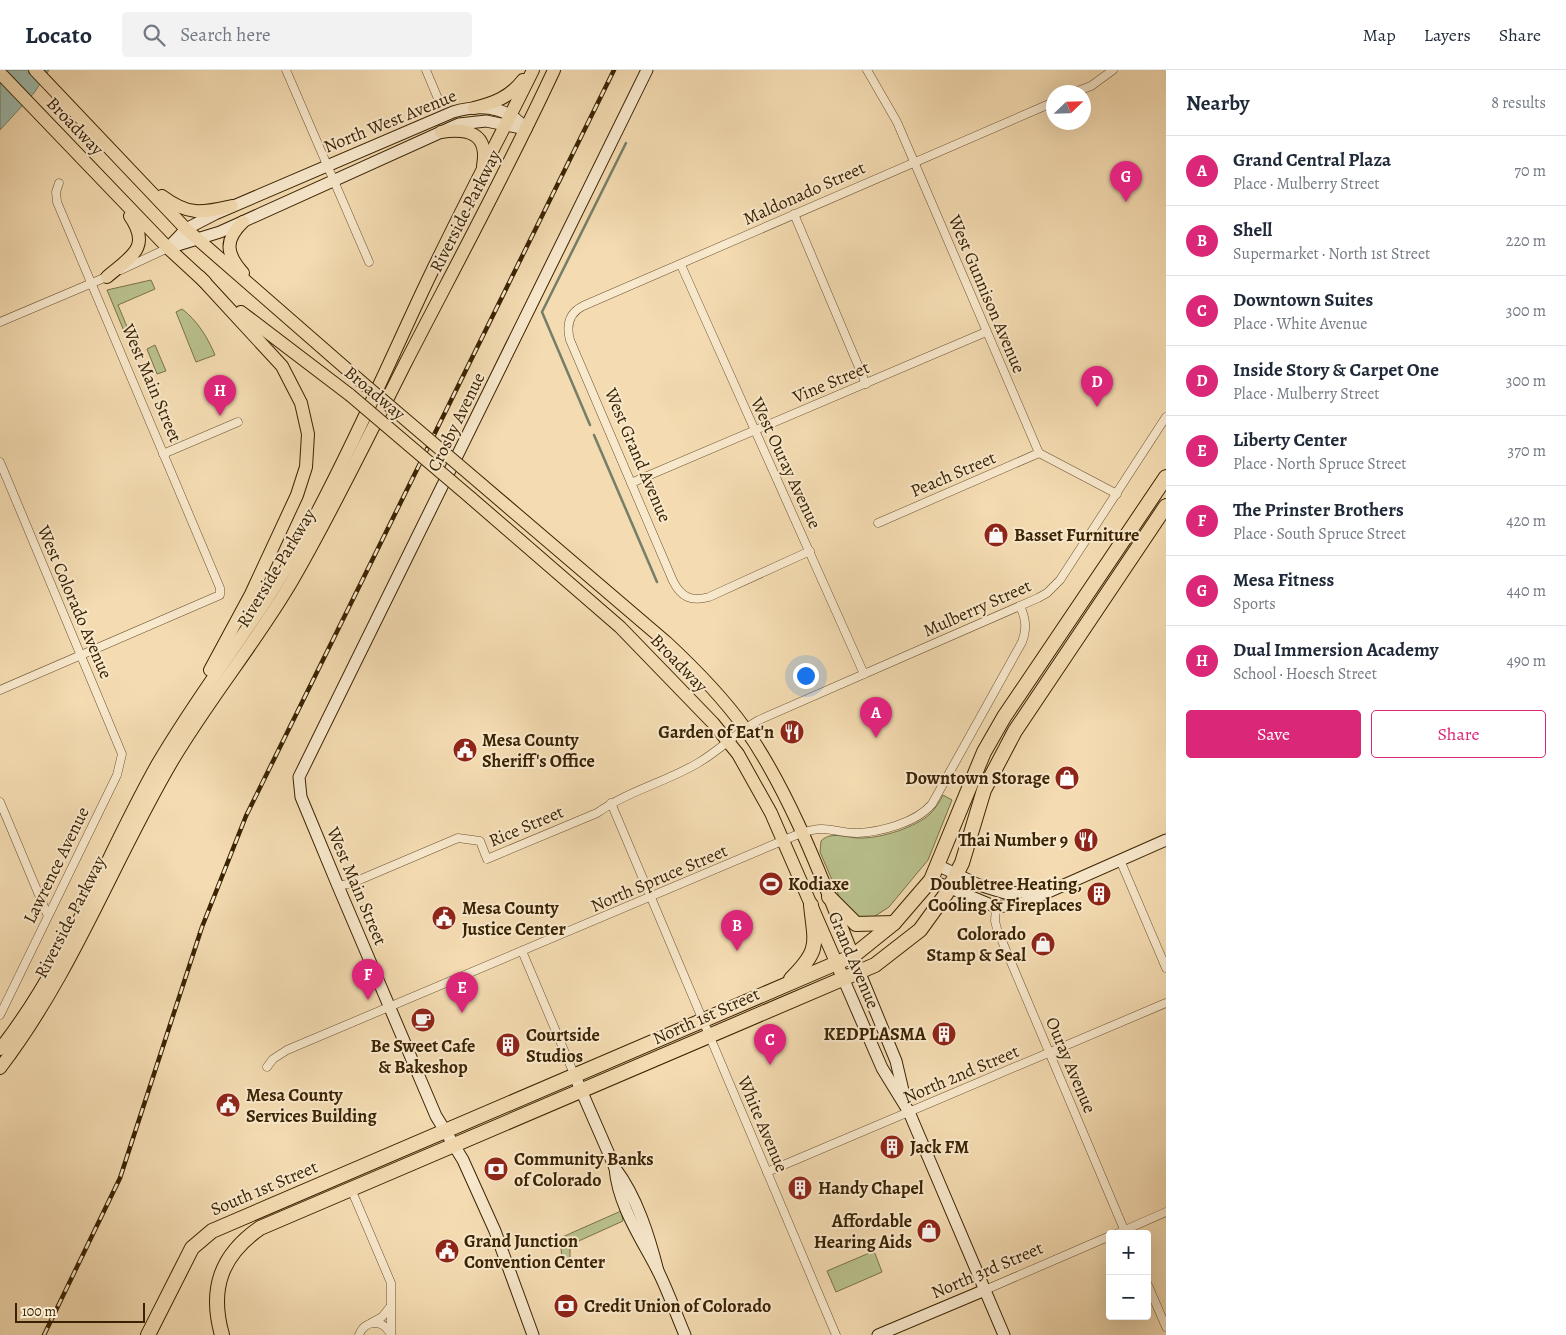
<!DOCTYPE html>
<meta charset="utf-8">
<style>
body{margin:0;font-family:Alegreya,serif;background:#f2f2f3;color:#1f2937}
.controls{position:absolute;right:15px;bottom:15px;display:grid;overflow:hidden;border-radius:5px;box-shadow:0 5px 20px #0002}
.controls button{width:45px;height:45px;display:grid;place-items:center;padding:0;border:0;border-bottom:1px solid #e0e1e3;background:#fff;color:#1f2937;font:25px sans-serif}
.compass{position:absolute;left:1046px;top:15px;width:45px;height:45px;border-radius:50%;background:#fff;box-shadow:0 5px 20px #0002;rotate:67deg}
.scale{position:absolute;left:15px;bottom:12px;width:130px;box-sizing:border-box;padding-left:5px;border:2px solid #3a2302;border-top:0;font-size:14px;line-height:18px;white-space:nowrap;color:#3a2302;-webkit-text-stroke:4px #f8e8cc;paint-order:stroke}
.you{position:absolute;left:805px;top:605px;width:18px;height:18px;margin:-12px;border:4px solid #fff;border-radius:50%;background:#1a73e8;box-shadow:0 0 0 8px #1a73e833}
.badge{display:grid;place-items:center;width:32px;height:32px;border-radius:50%;background:#db2777;color:#fff;font-size:16px;font-weight:700}
.pin{position:absolute;translate:-50% -41px;filter:drop-shadow(0 1px 2px #0008)}
.pin::after{content:'';position:absolute;top:26px;width:18px;height:15px;background:inherit;clip-path:polygon(0 0,100% 0,50% 100%)}
.list{margin:0;padding:0;list-style:none}
h2{display:flex;justify-content:space-between;align-items:center;height:65px;margin:0;padding:0 20px;font-size:21px}
h2 small{font-size:16px;font-weight:400;color:#747a83}
.list li{display:grid;grid-template-columns:32px 1fr auto;gap:15px;align-items:center;box-sizing:border-box;height:70px;padding:0 20px;border-top:1px solid #e0e1e3}
.list b{display:block;font-size:19px;white-space:nowrap}
.list p{margin:0;font-size:16px;white-space:nowrap;color:#747a83}
.list em{font-size:16px;font-style:normal;color:#747a83}
.actions{display:flex;gap:10px;padding:15px 20px}
.actions a{flex:1;padding:11px 0;border:1px solid #db2777;border-radius:5px;text-align:center;font-size:18px;color:#db2777}
.actions .main{background:#db2777;color:#fff}
.icon{flex:none;width:28px;height:28px;fill:none;stroke:currentColor;stroke-width:2;stroke-linecap:round;stroke-linejoin:round}
.map{position:relative;flex:none;width:1166px;height:1265px;overflow:hidden}
header{display:flex;align-items:center;gap:30px;box-sizing:border-box;height:70px;padding:0 25px;background:#fff;border-bottom:1px solid #e0e1e3}
header strong{font-size:24px}
nav{display:flex;gap:28px;margin-inline-start:auto;font-size:18px}
.search{width:350px;height:45px;background:#f2f2f3;display:flex;align-items:center;gap:12px;box-sizing:border-box;padding:0 18px;border-radius:5px;color:#747a83;font-size:19px}
main{display:flex}
aside{flex:1;background:#fff}
.map>svg:first-child{display:block}
</style>
<header>
<strong>Locato</strong>
<div class="search"><svg class="icon" aria-label="search" viewBox="0 0 24 24"><circle cx="10" cy="10" r="6"/><path d="M15 15l6 6"/></svg>Search here</div>
<nav><a>Map</a><a>Layers</a><a>Share</a></nav>
</header>
<main>
<div class="map">
<svg width="1166" height="1265" viewBox="0 0 1166 1265">
<rect width="100%" height="100%" fill="#f4dbb1"/>
<filter id="stains"><feTurbulence type="fractalNoise" baseFrequency=".004" numOctaves="4"/><feColorMatrix values="0 0 0 0 .2 0 0 0 0 .09 0 0 0 0 .02 0 0 0 .5 -.17"/></filter>
<radialGradient id="worn" r=".72"><stop offset=".6" stop-color="#630" stop-opacity="0"/><stop offset="1" stop-color="#630" stop-opacity=".3"/></radialGradient>
<g fill="#b9c18d" stroke="#7a7248">
<polygon points="151,210 155,219 118,235 130,264 126,266 107,220"/>
<path d="M 182,239 C 197,250 208,268 215,285 L 196,292 L 176,242 Z"/>
<polygon points="155,275 166,301 157,304 147,279"/>
<path d="M 943,725 L 952,730 L 928,790 L 889,837 L 872,848 L 860,848 L 841,831 L 820,782 L 821,771 C 831,760 849,769 862,768 C 882,768 916,757 930,744 C 936,738 940,731 943,725 Z"/>
<polygon points="621,1141 623,1151 572,1174 570,1178 570,1188 562,1189 560,1168"/>
<polygon points="874,1181 882,1202 836,1222 827,1201"/>
</g>
<polygon fill="#9cbbad" stroke="#757e69" points="0,0 49,0 34,23 0,60"/>
<g fill="none" stroke-linecap="round" stroke-linejoin="round">
<g stroke="#757e69" stroke-width="2.5">
<polyline points="590,355 542,242 626,73"/>
<polyline points="594,365 657,512"/>
</g>
<defs>
<g id="street">
<polyline points="286,0 369,192"/>
<polyline points="426,0 439,31"/>
<polyline points="867,0 897,52 1039,383 1117,424"/>
<polyline points="1075,22 1091,16 1113,0"/>
<polyline points="794,144 866,314"/>
<path d="M 681,195 C 742,332 803,468 864,604"/>
<polyline points="121,200 168,178"/>
<polyline points="0,252 111,205"/>
<polyline points="163,384 238,352"/>
<polyline points="0,392 122,684 117,705 0,945"/>
<polyline points="631,413 986,262"/>
<polyline points="878,453 1039,383"/>
<path d="M 810,481 L 709,527 C 691,532 681,527 673,511 L 570,270 C 566,255 569,243 583,236 L 1054,32"/>
<polyline points="0,620 220,525 220,518 57,132 56,122 59,113"/>
<polyline points="0,732 47,844"/>
<polyline points="611,733 836,1265"/>
<polyline points="1120,790 1166,898"/>
<path d="M 338,816 L 352,813 L 458,768 L 480,771 L 487,789 L 597,743 C 628,721 666,712 698,693 C 720,680 737,662 759,650 L 1038,528 L 1047,523 L 1060,510 L 1166,347"/>
<polyline points="996,837 995,851 997,859 1126,1164"/>
<polyline points="522,881 574,1004"/>
<path d="M 267,997 L 273,989 L 287,980 L 801,763 C 829,754 832,763 857,763 C 880,762 916,753 932,734 L 1022,572 C 1027,559 1026,549 1020,536"/>
<polyline points="767,1102 1166,933"/>
<polyline points="351,1119 391,1213 391,1265"/>
<polyline points="1116,1164 1166,1142"/>
<polyline points="1147,1213 1166,1257"/>
<polyline points="985,1220 1110,1166"/>
<polyline points="371,1253 382,1247 390,1237"/>
<path d="M 359,1265 C 365,1250 382,1249 390,1263"/>
</g>
<g id="secondary">
<path d="M 168,178 L 186,159 L 215,144 L 453,42 C 480,34 507,36 526,59"/>
<polyline points="168,178 220,162 459,54 486,51 526,59"/>
<polyline points="937,795 979,815 1005,823 1048,821"/>
<polyline points="931,810 996,837 1021,834 1166,770"/>
<polyline points="859,901 896,991 905,1029"/>
<polyline points="843,908 882,998 909,1042 1004,1265"/>
<path d="M 574,1004 L 615,1098 C 637,1127 649,1166 658,1201"/>
<path d="M 615,1098 C 618,1135 641,1168 658,1201 C 668,1221 676,1244 685,1265"/>
<polyline points="533,1265 495,1161 463,1090 436,1046 338,816 301,727 299,707 647,0"/>
<polyline points="878,1265 985,1220"/>
</g>
<g id="primary">
<polyline points="35,0 186,159 358,309"/>
<polyline points="0,3 168,178 205,212"/>
<path d="M 474,38 C 494,33 510,27 523,10"/>
<path d="M 441,62 C 468,58 489,63 483,96"/>
<path d="M 162,126 C 189,146 201,143 232,136"/>
<path d="M 243,152 C 224,170 226,184 243,203"/>
<path d="M 107,207 C 130,187 152,178 130,146"/>
<polyline points="200,207 282,296 301,333 308,364 306,397 297,425 251,524 210,600"/>
<polyline points="241,242 350,325"/>
<path d="M 481,414 L 666,572 C 695,599 721,625 744,657 C 793,726 827,822 859,901"/>
<polyline points="471,428 620,557 713,653 738,684 771,743 843,908"/>
<path d="M 0,979 C 67,894 104,789 157,695 C 202,617 260,548 303,469 C 345,392 381,311 418,231 C 454,153 495,77 533,0"/>
<path d="M 0,998 C 72,904 112,794 171,693 C 208,630 255,574 292,511 C 333,440 369,365 406,292 C 456,195 508,99 554,0"/>
</g>
<g id="highway">
<polyline points="829,827 856,854 894,853"/>
<path d="M 791,909 C 821,879 815,874 811,835"/>
<polyline points="148,1265 192,1178 212,1161 853,886 894,853 931,810 984,682 1004,647 1166,407"/>
<path d="M 222,1265 C 209,1219 221,1185 260,1158 L 875,895 L 920,860 L 946,824 L 962,793 L 984,720 L 1015,661 L 1166,436"/>
</g>
</defs>
<use href="#street" stroke="#68512e" stroke-width="9"/>
<use href="#secondary" stroke="#3a2302" stroke-width="13"/>
<use href="#primary" stroke="#3a2302" stroke-width="14"/>
<use href="#highway" stroke="#3a2302" stroke-width="16"/>
<use href="#street" stroke="#f8e8cc" stroke-width="8"/>
<use href="#secondary" stroke="#f8e8cc" stroke-width="11"/>
<use href="#primary" stroke="#f4dbb1" stroke-width="12"/>
<use href="#highway" stroke="#f4dbb1" stroke-width="14"/>
<defs>
<polyline id="rail" points="44,1265 120,1108 202,857 246,746 614,0"/>
</defs>
<use href="#rail" stroke="#3a2302" stroke-width="4.5"/>
<use href="#rail" stroke="#f8e8cc" stroke-width="2.5" stroke-dasharray="8" stroke-linecap="butt"/>
<defs>
<g id="primary-bridge">
<polyline points="358,309 481,414"/>
<polyline points="350,325 471,428"/>
</g>
</defs>
<use href="#primary-bridge" stroke="#3a2302" stroke-width="14" stroke-linecap="butt"/>
<use href="#primary-bridge" stroke="#f4dbb1" stroke-width="12"/>
</g>
<defs>
<symbol id="shop-disc" viewBox="-11 -11 22 22"><circle r="9.5" fill="#8f2418" stroke="#f8e8cc"/><path d="M-5-2.5h2.3a2.7 3.5 0 0 1 5.4 0H5L5.5 6h-11ZM-1.5-2.5h3a1.5 2.3 0 0 0-3 0Z" fill="#fff"/></symbol>
<symbol id="restaurant-disc" viewBox="-11 -11 22 22"><circle r="9.5" fill="#8f2418" stroke="#f8e8cc"/><path d="M-5-6h1v4h1v-4h1v4h1v-4h1v5L-1.5 .5V6h-2V.5L-5-1ZM5-6V6H3V1.5H1.5Q1.5-4 5-6Z" fill="#fff"/></symbol>
<symbol id="civic-disc" viewBox="-11 -11 22 22"><circle r="9.5" fill="#8f2418" stroke="#f8e8cc"/><path d="M-.6-6.5H3V-4.5H.6V-3L4-1V1h2V6H-6V1h2V-1L-.6-3ZM-1.2 2.5V6h2.4V2.5Z" fill="#fff"/></symbol>
<symbol id="stadium-disc" viewBox="-11 -11 22 22"><circle r="9.5" fill="#8f2418" stroke="#f8e8cc"/><path d="M0-5a6.5 5 0 1 0 0 10a6.5 5 0 1 0 0-10ZM-3.5-1.8h7v3.6h-7Z" fill="#fff"/></symbol>
<symbol id="building-disc" viewBox="-11 -11 22 22"><circle r="9.5" fill="#8f2418" stroke="#f8e8cc"/><path d="M-4-6H4V6H1V3H-1V6H-4ZM-2.5-4.3h1.7v1.8h-1.7ZM.8-4.3h1.7v1.8H.8ZM-2.5-1h1.7V.8h-1.7ZM.8-1h1.7V.8H.8Z" fill="#fff"/></symbol>
<symbol id="cafe-disc" viewBox="-11 -11 22 22"><circle r="9.5" fill="#8f2418" stroke="#f8e8cc"/><path d="M-5.5-4.5H6V0H3Q3 3.5 0 3.5H-2.5Q-5.5 3.5-5.5 0ZM3-3.2v2h1.7v-2ZM-6 4.5H4V6H-6Z" fill="#fff"/></symbol>
<symbol id="bank-disc" viewBox="-11 -11 22 22"><circle r="9.5" fill="#8f2418" stroke="#f8e8cc"/><path d="M-6-4H6V4H-6ZM0-2.3a2.3 2.3 0 1 0 0 4.6a2.3 2.3 0 1 0 0-4.6Z" fill="#fff"/></symbol>
</defs>
<g fill-rule="evenodd">
<use href="#shop-disc" x="982" y="451" width="28" height="28"/>
<use href="#restaurant-disc" x="778" y="648" width="28" height="28"/>
<use href="#civic-disc" x="451" y="666" width="28" height="28"/>
<use href="#shop-disc" x="1053" y="694" width="28" height="28"/>
<use href="#restaurant-disc" x="1072" y="756" width="28" height="28"/>
<use href="#stadium-disc" x="757" y="800" width="28" height="28"/>
<use href="#building-disc" x="1085" y="810" width="28" height="28"/>
<use href="#civic-disc" x="430" y="834" width="28" height="28"/>
<use href="#shop-disc" x="1029" y="860" width="28" height="28"/>
<use href="#cafe-disc" x="409" y="936" width="28" height="28"/>
<use href="#building-disc" x="930" y="950" width="28" height="28"/>
<use href="#building-disc" x="494" y="961" width="28" height="28"/>
<use href="#civic-disc" x="214" y="1021" width="28" height="28"/>
<use href="#building-disc" x="878" y="1063" width="28" height="28"/>
<use href="#bank-disc" x="482" y="1085" width="28" height="28"/>
<use href="#building-disc" x="786" y="1104" width="28" height="28"/>
<use href="#shop-disc" x="915" y="1147" width="28" height="28"/>
<use href="#civic-disc" x="433" y="1167" width="28" height="28"/>
<use href="#bank-disc" x="552" y="1222" width="28" height="28"/>
</g>
<g text-anchor="middle" dominant-baseline="central" stroke-width="4" stroke-linejoin="round" paint-order="stroke">
<g font-size="18" fill="#3a2302" stroke="#f8e8cc">
<text transform="translate(390 51) rotate(-22)">North West Avenue</text>
<text transform="translate(75 56) rotate(46)">Broadway</text>
<text transform="translate(804 123) rotate(-24)">Maldonado Street</text>
<text transform="translate(465 141) rotate(-63)">Riverside Parkway</text>
<text transform="translate(987 224) rotate(67)">West Gunnison Avenue</text>
<text transform="translate(831 312) rotate(-23)">Vine Street</text>
<text transform="translate(152 313) rotate(67)">West Main Street</text>
<text transform="translate(375 323) rotate(40)">Broadway</text>
<text transform="translate(456 352) rotate(-64)">Crosby Avenue</text>
<text transform="translate(638 385) rotate(67)">West Grand Avenue</text>
<text transform="translate(786 393) rotate(65)">West Ouray Avenue</text>
<text transform="translate(953 404) rotate(-23)">Peach Street</text>
<text transform="translate(276 498) rotate(-59)">Riverside Parkway</text>
<text transform="translate(75 532) rotate(67)">West Colorado Avenue</text>
<text transform="translate(977 538) rotate(-24)">Mulberry Street</text>
<text transform="translate(679 593) rotate(46)">Broadway</text>
<text transform="translate(526 756) rotate(-23)">Rice Street</text>
<text transform="translate(56 795) rotate(-64)">Lawrence Avenue</text>
<text transform="translate(659 808) rotate(-23)">North Spruce Street</text>
<text transform="translate(357 816) rotate(67)">West Main Street</text>
<text transform="translate(70 847) rotate(-63)">Riverside Parkway</text>
<text transform="translate(854 890) rotate(67)">Grand Avenue</text>
<text transform="translate(706 946) rotate(-24)">North 1st Street</text>
<text transform="translate(1071 995) rotate(67)">Ouray Avenue</text>
<text transform="translate(961 1004) rotate(-23)">North 2nd Street</text>
<text transform="translate(763 1054) rotate(67)">White Avenue</text>
<text transform="translate(264 1118) rotate(-23)">South 1st Street</text>
<text transform="translate(987 1200) rotate(-23)">North 3rd Street</text>
</g>
<g font-size="18" font-weight="bold" fill="#3a2302" stroke="#f8e8cc" text-anchor="start">
<text x="1014" y="465">Basset Furniture</text>
<text x="774" y="662" text-anchor="end">Garden of Eat'n</text>
<text x="482" y="670">Mesa County<tspan x="482" dy="21">Sheriff's Office</tspan></text>
<text x="1050" y="708" text-anchor="end">Downtown Storage</text>
<text x="1068" y="770" text-anchor="end">Thai Number 9</text>
<text x="788" y="814">Kodiaxe</text>
<text x="1082" y="814" text-anchor="end">Doubletree Heating,<tspan x="1082" dy="21">Cooling &amp; Fireplaces</tspan></text>
<text x="462" y="838">Mesa County<tspan x="462" dy="21">Justice Center</tspan></text>
<text x="1026" y="864" text-anchor="end">Colorado<tspan x="1026" dy="21">Stamp &amp; Seal</tspan></text>
<text x="926" y="964" text-anchor="end">KEDPLASMA</text>
<text x="526" y="965">Courtside<tspan x="526" dy="21">Studios</tspan></text>
<text x="423" y="976" text-anchor="middle">Be Sweet Cafe<tspan x="423" dy="21">&amp; Bakeshop</tspan></text>
<text x="246" y="1025">Mesa County<tspan x="246" dy="21">Services Building</tspan></text>
<text x="910" y="1077">Jack FM</text>
<text x="514" y="1089">Community Banks<tspan x="514" dy="21">of Colorado</tspan></text>
<text x="818" y="1118">Handy Chapel</text>
<text x="912" y="1151" text-anchor="end">Affordable<tspan x="912" dy="21">Hearing Aids</tspan></text>
<text x="464" y="1171">Grand Junction<tspan x="464" dy="21">Convention Center</tspan></text>
<text x="584" y="1236">Credit Union of Colorado</text>
</g>
</g>
<rect width="100%" height="100%" filter="url(#stains)"/>
<rect width="100%" height="100%" fill="url(#worn)"/>
</svg>
<div class="controls">
<button>+</button>
<button>−</button>
</div>
<svg class="compass" viewBox="-18 -18 36 36"><path d="M0-13l5 13h-10z" fill="#e53935"/><path d="M0 13l5-13h-10z" fill="#747a83"/></svg>
<div class="scale">100 m</div>
<div class="you"></div>
<div class="pin badge" style="left:876px;top:668px">A</div>
<div class="pin badge" style="left:737px;top:881px">B</div>
<div class="pin badge" style="left:770px;top:995px">C</div>
<div class="pin badge" style="left:1097px;top:337px">D</div>
<div class="pin badge" style="left:462px;top:943px">E</div>
<div class="pin badge" style="left:368px;top:930px">F</div>
<div class="pin badge" style="left:1126px;top:132px">G</div>
<div class="pin badge" style="left:220px;top:346px">H</div>
</div>
<aside>
<h2>Nearby<small>8 results</small></h2>
<ul class="list">
<li><span class="badge">A</span><div><b>Grand Central Plaza</b><p>Place · Mulberry Street</p></div><em>70 m</em></li>
<li><span class="badge">B</span><div><b>Shell</b><p>Supermarket · North 1st Street</p></div><em>220 m</em></li>
<li><span class="badge">C</span><div><b>Downtown Suites</b><p>Place · White Avenue</p></div><em>300 m</em></li>
<li><span class="badge">D</span><div><b>Inside Story &amp; Carpet One</b><p>Place · Mulberry Street</p></div><em>300 m</em></li>
<li><span class="badge">E</span><div><b>Liberty Center</b><p>Place · North Spruce Street</p></div><em>370 m</em></li>
<li><span class="badge">F</span><div><b>The Prinster Brothers</b><p>Place · South Spruce Street</p></div><em>420 m</em></li>
<li><span class="badge">G</span><div><b>Mesa Fitness</b><p>Sports</p></div><em>440 m</em></li>
<li><span class="badge">H</span><div><b>Dual Immersion Academy</b><p>School · Hoesch Street</p></div><em>490 m</em></li>
</ul>
<div class="actions"><a class="main">Save</a><a>Share</a></div>
</aside>
</main>
